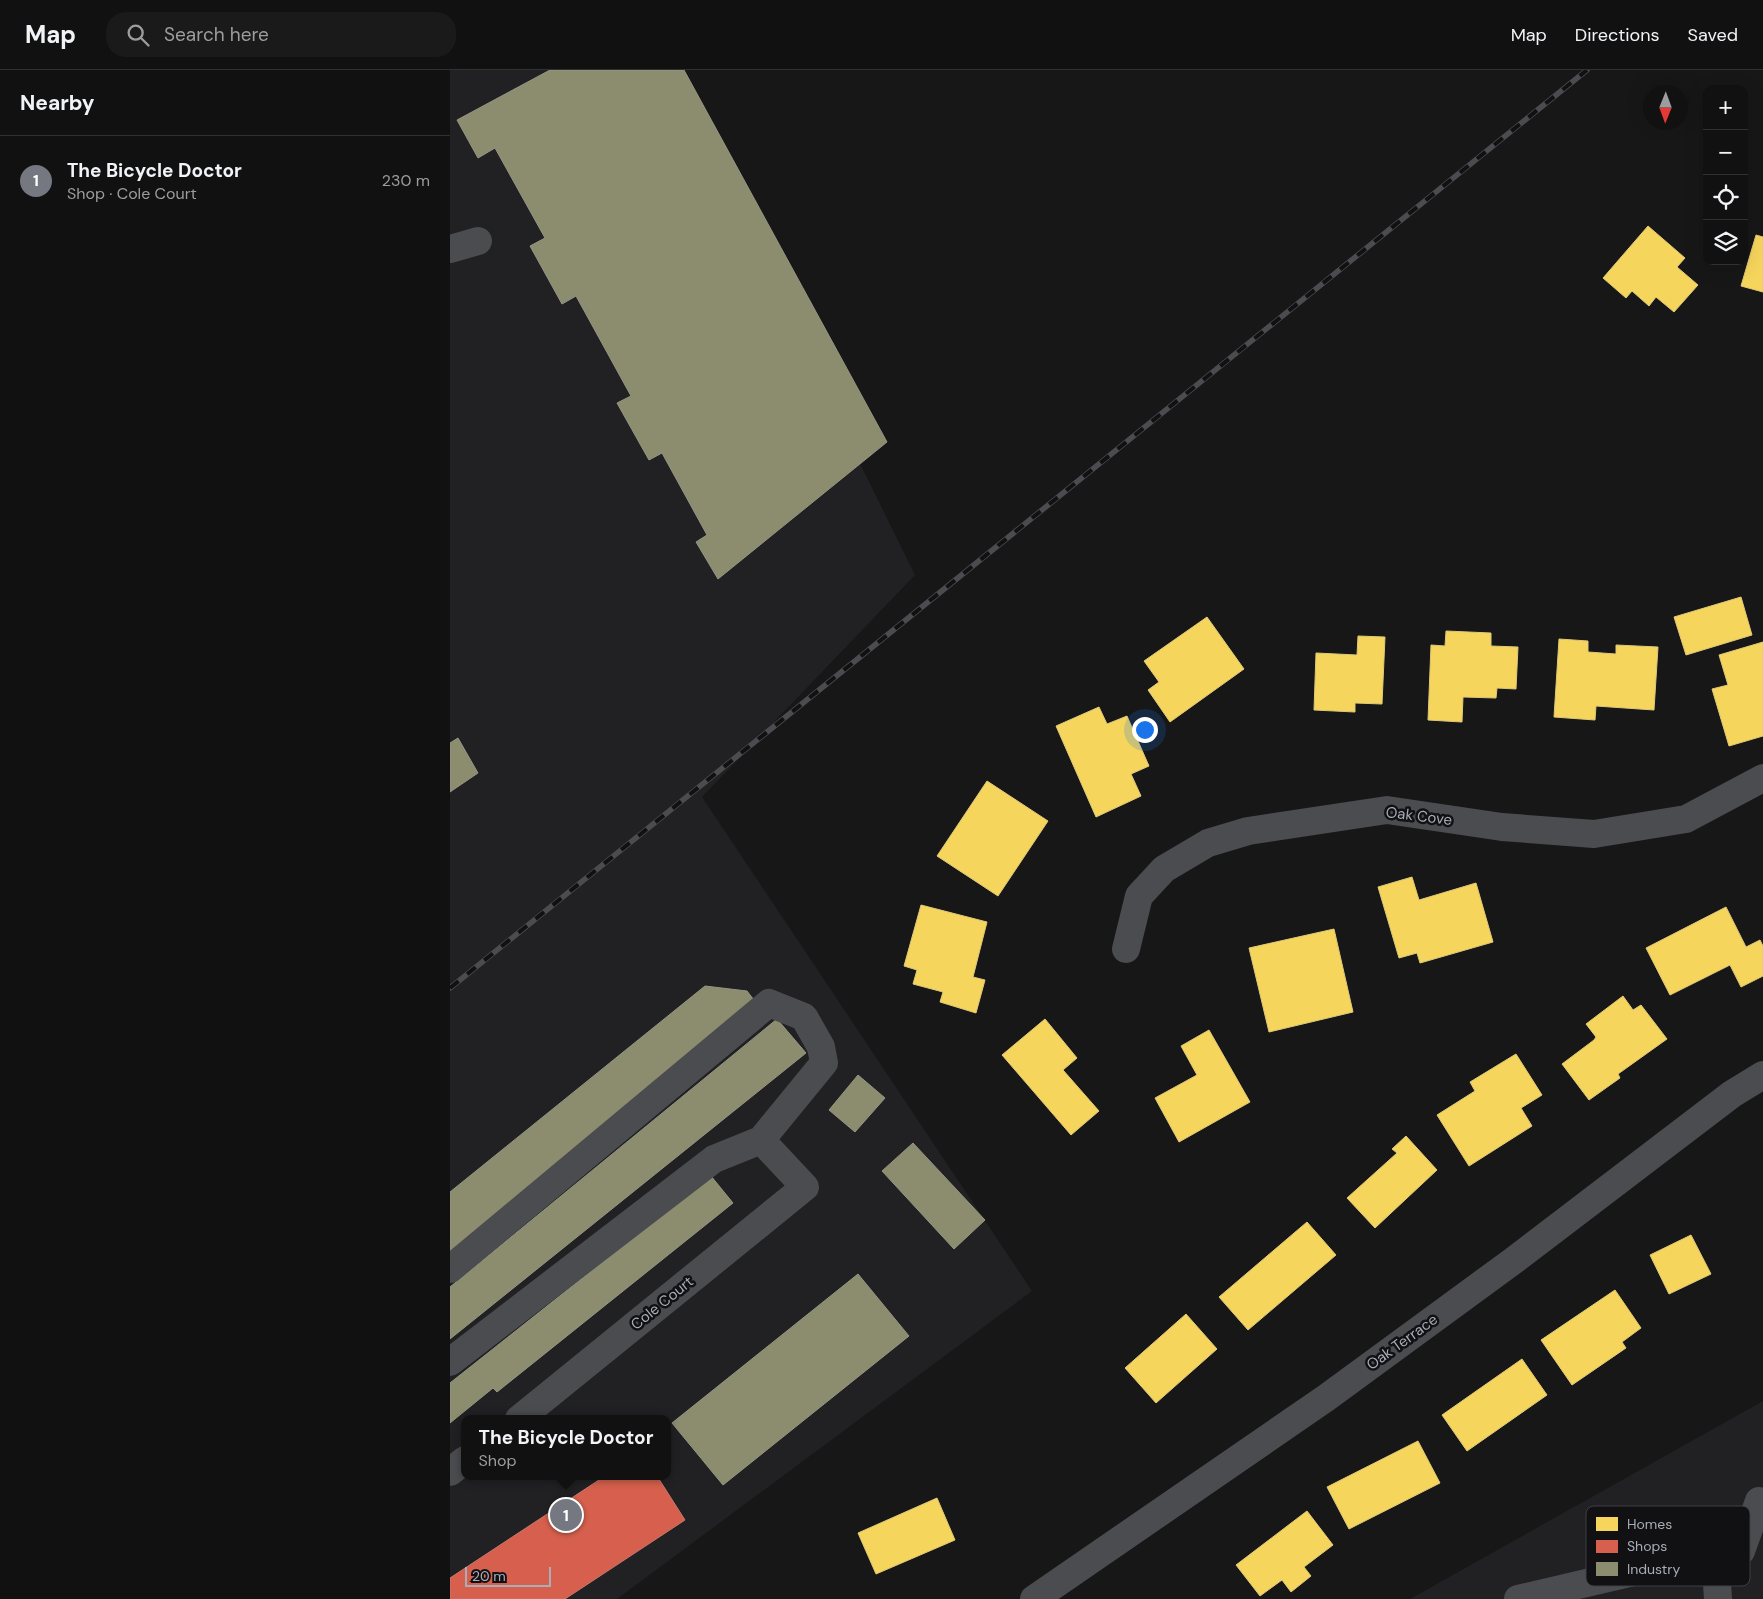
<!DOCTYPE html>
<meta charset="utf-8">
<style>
body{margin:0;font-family:"DM Sans",sans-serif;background:#1a1a1a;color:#f1f3f6}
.controls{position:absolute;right:15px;top:15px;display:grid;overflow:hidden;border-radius:10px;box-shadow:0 5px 20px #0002}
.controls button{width:45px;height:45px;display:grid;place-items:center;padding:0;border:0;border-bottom:1px solid #303131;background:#111;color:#f1f3f6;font:25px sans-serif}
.compass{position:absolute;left:1193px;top:15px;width:45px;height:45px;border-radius:50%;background:#111;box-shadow:0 5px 20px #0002;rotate:181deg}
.scale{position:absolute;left:15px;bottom:12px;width:86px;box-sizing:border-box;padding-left:5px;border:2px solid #a8adb8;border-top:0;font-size:14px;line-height:18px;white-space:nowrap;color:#a8adb8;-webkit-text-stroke:4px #111113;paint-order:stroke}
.you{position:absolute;left:694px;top:659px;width:18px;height:18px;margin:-12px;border:4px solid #fff;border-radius:50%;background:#1a73e8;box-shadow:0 0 0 8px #1a73e833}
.badge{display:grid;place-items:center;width:32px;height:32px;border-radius:50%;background:#757880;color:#fff;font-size:16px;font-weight:700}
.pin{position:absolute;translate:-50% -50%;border:2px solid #fff;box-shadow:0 1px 5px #0006}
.popup{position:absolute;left:11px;top:1345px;width:210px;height:65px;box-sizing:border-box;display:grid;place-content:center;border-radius:10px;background:#111;filter:drop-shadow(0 1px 4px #0005);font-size:16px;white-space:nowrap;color:#9c9d9f}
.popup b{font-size:19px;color:#f1f3f6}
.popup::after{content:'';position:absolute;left:50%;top:100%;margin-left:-10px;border:10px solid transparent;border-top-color:#111}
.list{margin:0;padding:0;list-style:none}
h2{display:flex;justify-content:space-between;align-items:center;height:65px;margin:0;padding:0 20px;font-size:21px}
h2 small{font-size:16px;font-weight:400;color:#9c9d9f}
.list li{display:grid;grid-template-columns:32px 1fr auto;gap:15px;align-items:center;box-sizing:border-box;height:90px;padding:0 20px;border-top:1px solid #303131}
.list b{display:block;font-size:19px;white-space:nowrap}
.list p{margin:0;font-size:16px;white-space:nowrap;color:#9c9d9f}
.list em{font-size:16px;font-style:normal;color:#9c9d9f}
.icon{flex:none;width:28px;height:28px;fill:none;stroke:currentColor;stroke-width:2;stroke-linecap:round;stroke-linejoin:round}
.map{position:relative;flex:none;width:1313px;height:1529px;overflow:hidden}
header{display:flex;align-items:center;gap:30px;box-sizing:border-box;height:70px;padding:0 25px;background:#111;border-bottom:1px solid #303131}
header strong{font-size:24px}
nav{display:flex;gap:28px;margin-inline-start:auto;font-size:18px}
.search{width:350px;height:45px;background:#1a1a1a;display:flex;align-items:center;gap:12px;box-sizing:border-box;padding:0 18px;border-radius:20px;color:#9c9d9f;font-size:19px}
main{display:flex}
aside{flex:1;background:#111}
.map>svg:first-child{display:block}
</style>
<header>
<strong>Map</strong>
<div class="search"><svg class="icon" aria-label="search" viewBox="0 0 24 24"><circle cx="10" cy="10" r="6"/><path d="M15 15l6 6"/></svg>Search here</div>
<nav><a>Map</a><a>Directions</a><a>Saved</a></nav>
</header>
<main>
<aside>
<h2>Nearby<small></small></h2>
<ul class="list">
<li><span class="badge">1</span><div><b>The Bicycle Doctor</b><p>Shop · Cole Court</p></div><em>230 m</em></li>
</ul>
</aside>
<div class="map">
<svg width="1313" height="1529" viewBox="0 0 1313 1529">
<rect width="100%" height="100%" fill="#171717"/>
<g fill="#212123" fill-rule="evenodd">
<path d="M 0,0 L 216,0 L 465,505 L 252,727 L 582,1221 L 167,1529 L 0,1529 ZM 15,1349 L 217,1349 L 217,1406 L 15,1406 Z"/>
<polygon points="1313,1331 1313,1529 960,1529"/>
</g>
<g fill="#f6d55c" stroke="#dfc978">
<polygon points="1198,156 1235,188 1227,197 1248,215 1224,242 1206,227 1199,236 1182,221 1176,228 1153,208"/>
<polygon points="1306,165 1313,167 1313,222 1291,216"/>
<polygon points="1291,527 1302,565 1236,585 1224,547"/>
<polygon points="757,547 794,599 720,652 698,620 709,612 694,591"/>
<polygon points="996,561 1041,563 1041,576 1068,577 1066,619 1047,618 1046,628 1013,627 1012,652 978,650 981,575 995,576"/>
<polygon points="908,566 935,567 932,634 905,633 905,642 864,640 866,583 907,585"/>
<polygon points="1109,569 1138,571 1138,582 1166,584 1166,575 1208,577 1204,640 1146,636 1145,650 1104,647"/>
<polygon points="1313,572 1313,666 1279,676 1262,619 1278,615 1269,585"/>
<polygon points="649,637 657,654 677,646 699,696 681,704 691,726 646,747 606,656"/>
<polygon points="537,711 598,751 548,826 487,786"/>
<polygon points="962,807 969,830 1026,813 1043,872 970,893 967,883 949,888 928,817"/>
<polygon points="471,835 537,852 523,907 535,910 526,943 490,932 493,922 463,914 467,900 454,896"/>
<polygon points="1276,837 1296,877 1310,870 1313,876 1313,906 1291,917 1280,895 1220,925 1196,878"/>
<polygon points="884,859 903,942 819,962 799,878"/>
<polygon points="1173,926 1183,940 1191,935 1217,969 1168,1004 1170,1008 1139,1030 1112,994 1144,970 1146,967 1136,954"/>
<polygon points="595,949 627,988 613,1000 649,1041 621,1065 552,985"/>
<polygon points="759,960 800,1032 729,1072 705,1028 747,1005 731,976"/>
<polygon points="1066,984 1092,1025 1071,1038 1082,1056 1019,1096 987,1045 1025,1021 1020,1012"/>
<polygon points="956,1066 987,1100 925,1158 897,1128 947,1083 942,1079"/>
<polygon points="857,1152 886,1185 798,1260 769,1227"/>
<polygon points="1241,1165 1261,1204 1219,1224 1200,1185"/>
<polygon points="1165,1220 1191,1258 1172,1272 1176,1278 1122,1315 1091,1270"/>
<polygon points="736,1244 767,1279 706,1333 675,1298"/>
<polygon points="1072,1289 1097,1325 1017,1381 992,1345"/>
<polygon points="968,1371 990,1413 899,1459 877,1417"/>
<polygon points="487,1428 505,1470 426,1504 408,1463"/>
<polygon points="857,1441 883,1475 854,1497 861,1506 841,1522 832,1510 810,1526 786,1495"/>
</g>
<polygon fill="#d6604d" stroke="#c8776d" points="155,1406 207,1406 235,1450 115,1529 0,1529 0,1508"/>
<g fill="#8c8c6e" stroke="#949684">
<polygon points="100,0 234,0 437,372 268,509 246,472 257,465 212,383 199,390 167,333 181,326 126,226 112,234 80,176 95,168 45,78 28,88 7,50"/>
<polygon points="8,668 28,703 0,722 0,673"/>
<polygon points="255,916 297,921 304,930 0,1181 0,1122"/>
<polygon points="327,949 356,983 0,1269 0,1217"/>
<polygon points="408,1005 435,1028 405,1062 379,1040"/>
<polygon points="463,1073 535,1150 504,1179 432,1101"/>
<polygon points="261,1106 283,1133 47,1322 43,1318 0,1353 0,1313"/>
<polygon points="408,1204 459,1266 273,1415 222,1353"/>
</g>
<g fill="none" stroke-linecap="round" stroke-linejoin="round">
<g stroke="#4b4c50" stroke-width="28">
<polyline points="0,179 28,171"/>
<polyline points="676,879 689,826 714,799 758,773 798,761 937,740 1052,757 1144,764 1236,749 1313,708"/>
<polyline points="0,1199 319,933 354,947 371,977 374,993 311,1070 264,1089 0,1292"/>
<polyline points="69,1349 355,1117 311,1070"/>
<polyline points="0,1402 15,1390"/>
<polyline points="1291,1481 1309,1431"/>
<polyline points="584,1529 876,1328 1063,1191 1282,1024 1313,1005"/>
<polyline points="1068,1529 1265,1483 1268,1529"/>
</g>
<defs>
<polyline id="rail" points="0,918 1137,0"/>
</defs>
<use href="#rail" stroke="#4b4c4f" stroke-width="5.5"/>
<use href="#rail" stroke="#111113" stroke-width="4" stroke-dasharray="11" stroke-linecap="butt"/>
</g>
<g text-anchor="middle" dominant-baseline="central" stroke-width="5" stroke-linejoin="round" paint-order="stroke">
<g font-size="15" fill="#a8adb8" stroke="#111113">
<text transform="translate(969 746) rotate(7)">Oak Cove</text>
<text transform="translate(212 1233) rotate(-39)">Cole Court</text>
<text transform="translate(952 1272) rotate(-36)">Oak Terrace</text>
</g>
</g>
<rect x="1136" y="1436" width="164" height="80" rx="8" fill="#111113" stroke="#3e4045" stroke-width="1"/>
<rect x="1146" y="1447" width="22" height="14" fill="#f6d55c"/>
<rect x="1146" y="1470" width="22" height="13" fill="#d6604d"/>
<rect x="1146" y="1492" width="22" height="14" fill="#8c8c6e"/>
<g font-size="14" fill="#a8adb8">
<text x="1177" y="1459">Homes</text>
<text x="1177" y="1481">Shops</text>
<text x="1177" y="1504">Industry</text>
</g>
</svg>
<div class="controls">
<button>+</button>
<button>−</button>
<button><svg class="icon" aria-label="locate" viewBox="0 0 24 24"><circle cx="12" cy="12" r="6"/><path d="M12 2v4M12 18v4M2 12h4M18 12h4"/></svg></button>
<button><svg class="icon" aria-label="layers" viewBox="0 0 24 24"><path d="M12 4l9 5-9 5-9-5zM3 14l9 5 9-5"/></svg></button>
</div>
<svg class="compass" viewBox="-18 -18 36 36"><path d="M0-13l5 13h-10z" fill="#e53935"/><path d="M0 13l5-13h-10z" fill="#9c9d9f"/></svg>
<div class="scale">20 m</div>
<div class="you"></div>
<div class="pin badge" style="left:116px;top:1445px">1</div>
<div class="popup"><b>The Bicycle Doctor</b>Shop</div>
</div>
</main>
